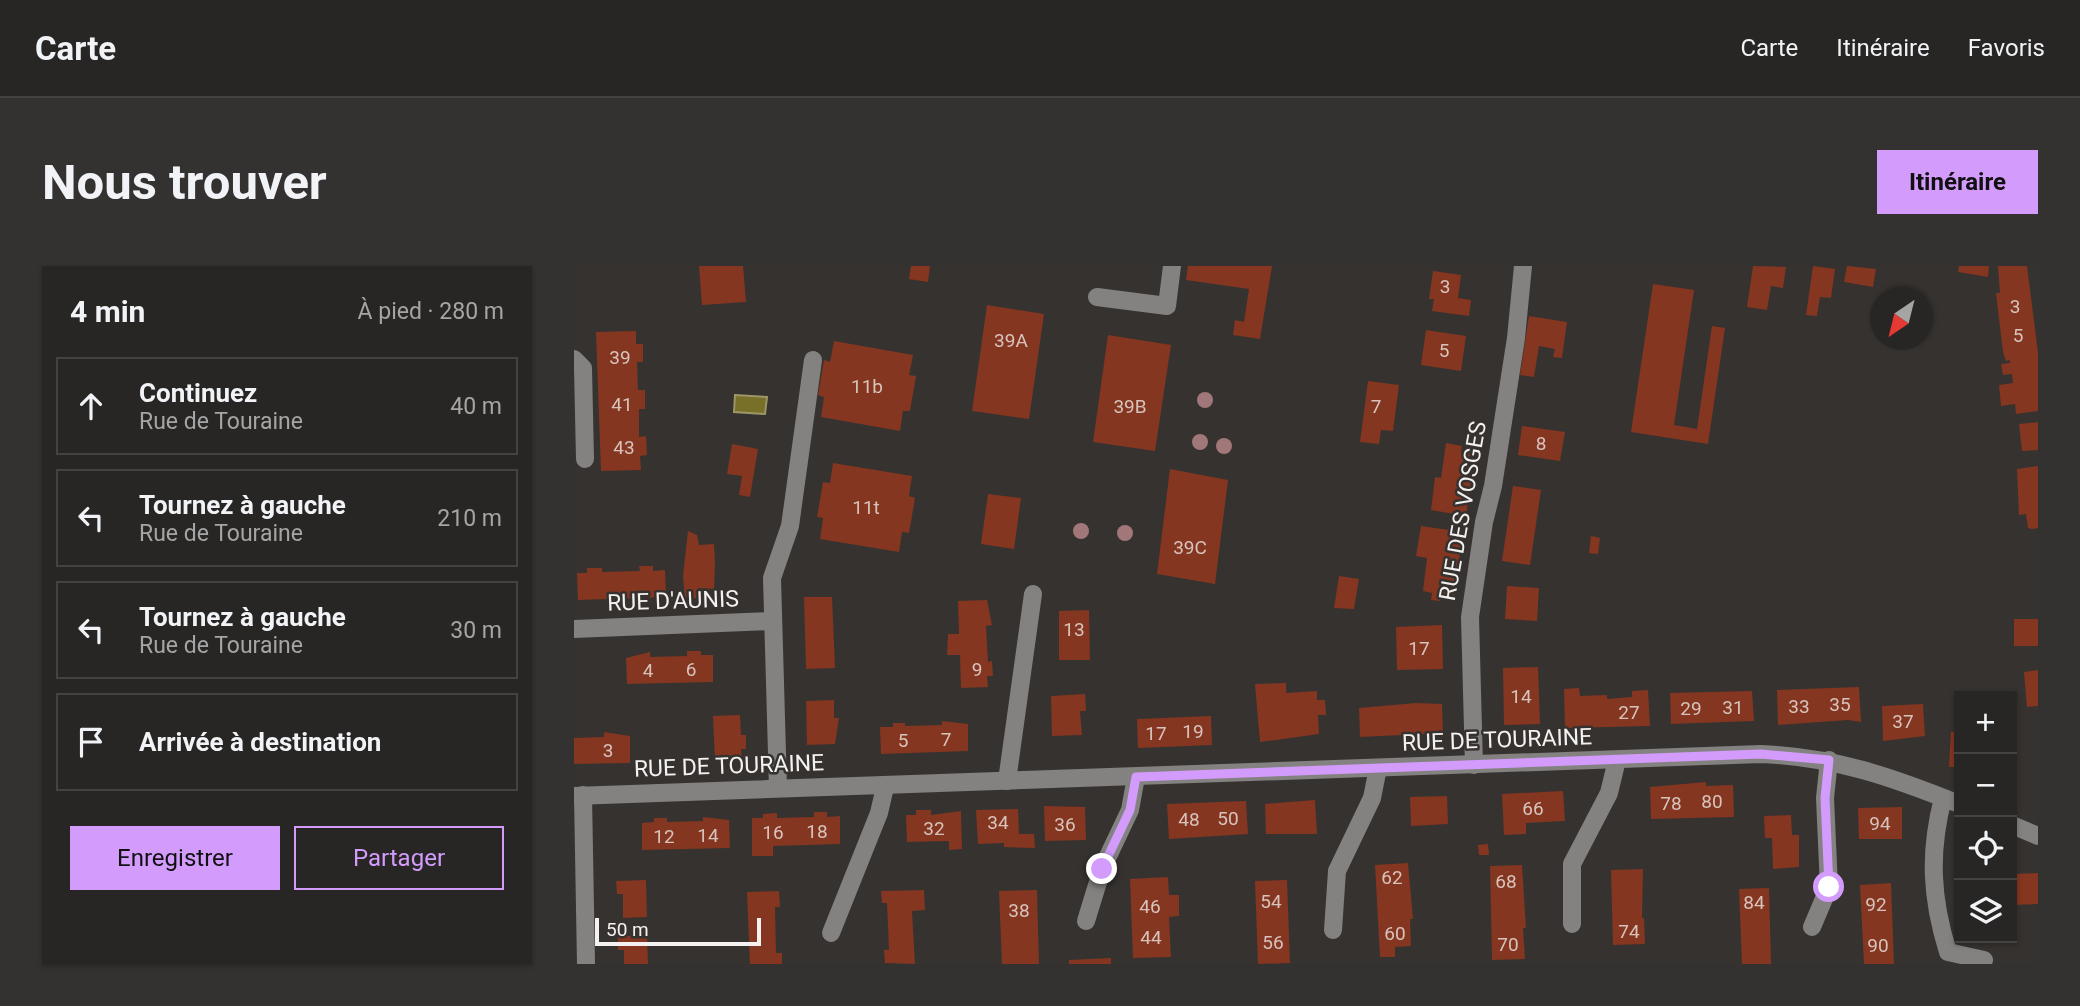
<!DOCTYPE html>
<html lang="fr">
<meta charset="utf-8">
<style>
body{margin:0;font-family:Roboto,sans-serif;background:#343231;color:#f1f3f6}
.controls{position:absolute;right:21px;bottom:21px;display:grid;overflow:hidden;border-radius:0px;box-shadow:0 2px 5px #0004}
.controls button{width:63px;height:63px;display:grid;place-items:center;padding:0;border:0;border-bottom:2px solid #444341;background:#282624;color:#f1f3f6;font:35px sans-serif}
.compass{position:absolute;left:1296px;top:21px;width:63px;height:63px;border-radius:50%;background:#282624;box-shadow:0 2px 5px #0004;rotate:215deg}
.scale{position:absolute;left:21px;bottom:18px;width:166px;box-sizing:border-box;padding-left:7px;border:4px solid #f4f2f0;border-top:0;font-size:19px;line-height:24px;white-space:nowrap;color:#f4f2f0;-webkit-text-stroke:5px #363230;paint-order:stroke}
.stop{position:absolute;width:21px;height:21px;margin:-16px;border:5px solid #d39cfc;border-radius:50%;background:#fff}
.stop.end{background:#d39cfc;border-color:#fff;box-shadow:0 2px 7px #0008}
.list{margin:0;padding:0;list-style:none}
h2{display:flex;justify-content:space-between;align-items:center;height:91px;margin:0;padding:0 28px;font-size:30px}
h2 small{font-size:23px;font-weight:400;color:#a5a5a6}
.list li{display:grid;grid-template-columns:46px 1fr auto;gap:21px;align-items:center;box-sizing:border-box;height:98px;margin:0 14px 14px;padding:0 14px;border:2px solid #444341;border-radius:0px}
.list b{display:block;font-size:26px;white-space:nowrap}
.list p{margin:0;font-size:23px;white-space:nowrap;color:#a5a5a6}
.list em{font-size:23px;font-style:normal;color:#a5a5a6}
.actions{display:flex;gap:14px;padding:21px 28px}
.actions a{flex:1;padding:16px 0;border:2px solid #d39cfc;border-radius:0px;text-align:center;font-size:24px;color:#d39cfc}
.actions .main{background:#d39cfc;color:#111}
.icon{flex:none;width:38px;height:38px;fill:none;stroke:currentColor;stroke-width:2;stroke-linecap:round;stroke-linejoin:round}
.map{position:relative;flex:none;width:1464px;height:698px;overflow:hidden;border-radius:0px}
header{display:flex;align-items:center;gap:42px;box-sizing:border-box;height:98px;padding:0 35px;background:#282624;border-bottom:2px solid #444341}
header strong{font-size:33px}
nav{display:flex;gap:38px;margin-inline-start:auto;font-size:24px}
.intro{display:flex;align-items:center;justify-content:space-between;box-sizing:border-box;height:168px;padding:0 42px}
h1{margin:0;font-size:49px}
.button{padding:18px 32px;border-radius:0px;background:#d39cfc;color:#111;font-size:24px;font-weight:700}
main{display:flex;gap:42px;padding:0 42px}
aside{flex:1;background:#282624;border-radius:0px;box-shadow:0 2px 5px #0004}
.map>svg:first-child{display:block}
</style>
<header>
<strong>Carte</strong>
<nav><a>Carte</a><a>Itinéraire</a><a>Favoris</a></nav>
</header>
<div class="intro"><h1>Nous trouver</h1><a class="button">Itinéraire</a></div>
<main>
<aside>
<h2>4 min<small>À pied · 280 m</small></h2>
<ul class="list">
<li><svg class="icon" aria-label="ahead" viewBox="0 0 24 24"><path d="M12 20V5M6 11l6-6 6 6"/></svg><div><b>Continuez</b><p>Rue de Touraine</p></div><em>40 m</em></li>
<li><svg class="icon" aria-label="left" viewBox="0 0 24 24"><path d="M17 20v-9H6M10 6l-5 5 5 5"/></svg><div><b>Tournez à gauche</b><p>Rue de Touraine</p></div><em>210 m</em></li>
<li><svg class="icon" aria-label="left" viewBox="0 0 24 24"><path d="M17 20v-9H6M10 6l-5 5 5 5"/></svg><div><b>Tournez à gauche</b><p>Rue de Touraine</p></div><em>30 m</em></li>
<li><svg class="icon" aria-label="arrive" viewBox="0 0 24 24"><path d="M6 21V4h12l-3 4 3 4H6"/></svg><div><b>Arrivée à destination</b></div></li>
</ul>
<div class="actions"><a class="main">Enregistrer</a><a>Partager</a></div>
</aside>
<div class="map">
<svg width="1464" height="698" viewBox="0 0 1464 698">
<rect width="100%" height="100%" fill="#363230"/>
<polygon fill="#786f29" stroke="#9d9665" stroke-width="2" points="161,129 193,131 191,148 160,146"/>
<g fill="#843620">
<polygon points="125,0 169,0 172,36 128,39"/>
<polygon points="337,0 356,0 354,16 335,13"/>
<polygon points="614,0 698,0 686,73 659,69 661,54 670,56 675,23 612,14"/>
<polygon points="1179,0 1212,1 1209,22 1197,20 1193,44 1173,41"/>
<polygon points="1239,0 1261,3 1257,32 1246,31 1243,50 1232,49"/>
<polygon points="1273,0 1302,3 1299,21 1270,16"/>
<polygon points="1385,0 1415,0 1414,11 1384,6"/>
<polygon points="1424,0 1453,0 1464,87 1464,145 1442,148 1441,138 1427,140 1425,119 1439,117 1438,108 1429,109 1427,98 1436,97 1436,94 1432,95 1429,86 1422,27 1426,27"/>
<polygon points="859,5 887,9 884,32 897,34 895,50 858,45 860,33 855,33"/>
<polygon points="1079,18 1120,24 1100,159 1123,163 1138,60 1151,62 1134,178 1057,166"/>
<polygon points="413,39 470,48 455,153 398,145"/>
<polygon points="955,50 993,56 988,92 979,91 981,83 965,80 960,111 946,109"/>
<polygon points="852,64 892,70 887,105 847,99"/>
<polygon points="62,65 62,78 69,78 69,96 63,96 64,124 71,124 71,143 65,143 65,171 72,170 73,189 66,190 67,204 27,205 22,66"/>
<polygon points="534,69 597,79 581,185 519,176"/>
<polygon points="260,75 339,89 335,109 342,110 336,145 329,145 326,165 247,151 250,131 244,129 250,94 256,96"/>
<polygon points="794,115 825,119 819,165 807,164 805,178 786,176"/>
<polygon points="1464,156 1464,184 1448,185 1445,158"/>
<polygon points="948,160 991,166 986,195 944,189"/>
<polygon points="872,177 888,180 887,186 901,188 892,250 857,244 861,211 867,212"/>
<polygon points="158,178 184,183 176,231 165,229 168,210 153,208"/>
<polygon points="259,197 338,210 335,230 341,232 335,267 328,266 325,286 246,273 249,252 243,251 249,216 256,217"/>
<polygon points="1464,200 1464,262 1458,263 1454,262 1452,248 1445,249 1443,203"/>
<polygon points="596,203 654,214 641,318 583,308"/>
<polygon points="939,220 967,224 956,299 928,295"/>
<polygon points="414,228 447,232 440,283 407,278"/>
<polygon points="847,260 889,266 880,330 867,328 866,335 857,334 858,327 849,325 853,292 842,290"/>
<polygon points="114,265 123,269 125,279 140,278 141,298 140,323 125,322 124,332 111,333 109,310"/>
<polygon points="1017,270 1026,272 1024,288 1015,287"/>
<polygon points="65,300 79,300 79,305 91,304 92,331 4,334 3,307 13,307 13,302 28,302 28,306 66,305"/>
<polygon points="765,310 785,313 780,343 760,342"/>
<polygon points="933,320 965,322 963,355 931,353"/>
<polygon points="230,331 258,331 261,402 232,403"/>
<polygon points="413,334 418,359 412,360 414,396 418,395 419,410 413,410 414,421 387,422 386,389 373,389 374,368 385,368 384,335"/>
<polygon points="515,344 516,394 485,394 485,345"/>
<rect x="1440" y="353" width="24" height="27"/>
<polygon points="868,359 869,403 823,404 822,361"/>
<polygon points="113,385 127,385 127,389 139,389 139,416 53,418 52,392 76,386 76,391 113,390"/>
<polygon points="964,401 966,458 930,459 929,402"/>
<polygon points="1464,404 1464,440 1453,441 1450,406"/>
<polygon points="712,417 712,427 743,425 743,434 751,434 752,449 744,449 745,468 686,476 681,418"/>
<polygon points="1285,421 1287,456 1274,454 1204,459 1203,424"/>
<polygon points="1005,422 1006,430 1033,429 1033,433 1058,431 1058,425 1074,424 1076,460 991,462 990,423"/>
<polygon points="1178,425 1180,455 1097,458 1096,427"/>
<polygon points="511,428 512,445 506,445 508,469 478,470 477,430"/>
<polygon points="260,434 260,452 265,452 261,478 233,479 232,435"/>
<polygon points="842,437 868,438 869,467 786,471 785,442"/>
<polygon points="1349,438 1351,470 1309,475 1308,440"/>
<polygon points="166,449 167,469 172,469 172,483 167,483 168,494 141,495 139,450"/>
<polygon points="637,450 638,479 564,482 563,453"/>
<polygon points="368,455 394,458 394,485 307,488 306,461 319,461 319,457 331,457 331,460 368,459"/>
<polygon points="30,466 56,470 56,497 0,498 0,472 30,471"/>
<polygon points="1377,466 1385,466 1385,501 1375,501"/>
<polygon points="1132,516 1132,520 1159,519 1160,551 1077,553 1076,521"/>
<polygon points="989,525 991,555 952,557 952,568 930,569 928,528"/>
<polygon points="873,530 874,558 837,560 836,531"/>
<polygon points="741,534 743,568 692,568 691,538"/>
<polygon points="672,535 674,568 595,573 593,538"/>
<polygon points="470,540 511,541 512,574 471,575"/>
<polygon points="1328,541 1328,573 1285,573 1284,542"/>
<polygon points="444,543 445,568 460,568 461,582 430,581 430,577 404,578 402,544"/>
<polygon points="342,544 357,544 357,549 387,545 388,583 375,584 375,575 333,576 332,549 342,549"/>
<polygon points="240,546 253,546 253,551 266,550 266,578 199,580 199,590 178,590 178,552 189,552 189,548 203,547 203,552 240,551"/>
<polygon points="1217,549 1218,569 1225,569 1225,601 1199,603 1198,572 1191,572 1190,550"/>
<polygon points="129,551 155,554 156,582 68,584 68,557 80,556 80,552 93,552 93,556 129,555"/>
<polygon points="914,578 915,589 905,589 904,579"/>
<polygon points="834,597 839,653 836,653 837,680 821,681 821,691 806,691 801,599"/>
<polygon points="948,599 952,662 949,662 951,693 918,694 916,600"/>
<polygon points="1069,603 1068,652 1070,652 1071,678 1039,679 1037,604"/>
<polygon points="1464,607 1464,638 1438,639 1438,608"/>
<polygon points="594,611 595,629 605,629 605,650 595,651 597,691 559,692 556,613"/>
<polygon points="72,614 73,651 49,652 49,628 43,628 42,615"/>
<polygon points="713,614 716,697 684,698 681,615"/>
<polygon points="1317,617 1320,698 1290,698 1286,619"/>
<polygon points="1195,622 1197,698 1168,698 1165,623"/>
<polygon points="350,624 351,644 338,645 341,698 311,697 310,684 315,684 313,637 308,637 307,625"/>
<polygon points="463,624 465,698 428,698 425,625"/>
<polygon points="205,625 206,641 201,641 202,687 208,687 208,698 176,698 173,626"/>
<polygon points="44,670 73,670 74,698 50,698 50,684 44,684"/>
<polygon points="537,692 537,698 495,698 495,694"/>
</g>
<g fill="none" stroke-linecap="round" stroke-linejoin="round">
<g stroke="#838280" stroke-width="18">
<polyline points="523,31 593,40 598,0"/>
<polyline points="0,93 9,102 11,193"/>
<polyline points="0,363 199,355"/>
<polyline points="900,499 896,351 910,256 919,220 942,72 949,0"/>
<polyline points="433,515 459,328"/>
<polyline points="204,522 198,312 216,260 239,94"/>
<polyline points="9,529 12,698"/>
<path d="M 0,530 L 1187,488 C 1261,491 1318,511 1385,538"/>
<path d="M 1369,532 C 1355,586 1357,632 1374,686 L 1410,694"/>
<polyline points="1438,559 1464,570"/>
<polyline points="512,655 528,603 556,544 562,511"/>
<polyline points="998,658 998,598 1035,527 1043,494"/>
<polyline points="1238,661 1255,621 1251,532 1255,494"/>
<polyline points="759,664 763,605 798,532 804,502"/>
<polyline points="257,667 305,547 311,521"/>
</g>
</g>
<g fill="#a17779">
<circle cx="631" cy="134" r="8"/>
<circle cx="626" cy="176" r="8"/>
<circle cx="650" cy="180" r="8"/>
<circle cx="507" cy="265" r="8"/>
<circle cx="551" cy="267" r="8"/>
</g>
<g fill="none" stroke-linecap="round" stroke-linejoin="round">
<polyline stroke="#d39cfc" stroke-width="9" points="528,603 556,544 562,511 1187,488 1255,494 1251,532 1255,621"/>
</g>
<g text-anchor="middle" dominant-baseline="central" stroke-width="5" stroke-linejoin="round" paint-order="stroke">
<g font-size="19" fill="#d8c3bc">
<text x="871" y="20">3</text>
<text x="1441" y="40">3</text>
<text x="1444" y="69">5</text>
<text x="437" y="74">39A</text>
<text x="870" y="84">5</text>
<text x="46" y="91">39</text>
<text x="293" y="120">11b</text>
<text x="48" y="138">41</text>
<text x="556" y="140">39B</text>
<text x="802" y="140">7</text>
<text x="967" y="177">8</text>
<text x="50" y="181">43</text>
<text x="292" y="241">11t</text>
<text x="616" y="281">39C</text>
<text x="500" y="363">13</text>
<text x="845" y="382">17</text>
<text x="117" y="403">6</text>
<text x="403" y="403">9</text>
<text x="74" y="404">4</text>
<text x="947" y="430">14</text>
<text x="1266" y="438">35</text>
<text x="1225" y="440">33</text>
<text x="1159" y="441">31</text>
<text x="1117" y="442">29</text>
<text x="1055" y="446">27</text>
<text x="1329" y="455">37</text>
<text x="619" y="465">19</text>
<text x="582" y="467">17</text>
<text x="372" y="473">7</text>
<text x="329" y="474">5</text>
<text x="34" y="484">3</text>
<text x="1138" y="535">80</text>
<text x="1097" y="537">78</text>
<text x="959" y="542">66</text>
<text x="654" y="552">50</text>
<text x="615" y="553">48</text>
<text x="424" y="556">34</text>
<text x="1306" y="557">94</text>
<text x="491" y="558">36</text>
<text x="360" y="562">32</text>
<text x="243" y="565">18</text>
<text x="199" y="566">16</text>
<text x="134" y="569">14</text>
<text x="90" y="570">12</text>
<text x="818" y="611">62</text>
<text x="932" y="615">68</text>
<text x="697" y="635">54</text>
<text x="1180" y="636">84</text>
<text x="1302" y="638">92</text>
<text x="576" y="640">46</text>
<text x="445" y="644">38</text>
<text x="1055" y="665">74</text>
<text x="821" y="667">60</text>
<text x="577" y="671">44</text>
<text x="699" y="676">56</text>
<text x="934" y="678">70</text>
<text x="1304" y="679">90</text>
</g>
<g font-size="23" fill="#f4f2f0" stroke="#363230">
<text transform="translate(889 245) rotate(-80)">RUE DES VOSGES</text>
<text transform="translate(99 335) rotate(-2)">RUE D'AUNIS</text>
<text transform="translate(923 474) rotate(-2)">RUE DE TOURAINE</text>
<text transform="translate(155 500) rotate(-2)">RUE DE TOURAINE</text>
</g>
</g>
</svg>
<div class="controls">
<button>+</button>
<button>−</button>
<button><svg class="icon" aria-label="locate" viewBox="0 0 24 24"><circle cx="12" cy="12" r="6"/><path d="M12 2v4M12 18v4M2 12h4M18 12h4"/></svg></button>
<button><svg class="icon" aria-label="layers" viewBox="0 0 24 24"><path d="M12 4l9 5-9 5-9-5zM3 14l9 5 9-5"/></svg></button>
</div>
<svg class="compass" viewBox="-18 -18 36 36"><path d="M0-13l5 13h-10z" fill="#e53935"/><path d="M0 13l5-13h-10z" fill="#a5a5a6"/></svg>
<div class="scale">50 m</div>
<div class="stop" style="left:1255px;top:621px"></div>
<div class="stop end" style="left:528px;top:603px"></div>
</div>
</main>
